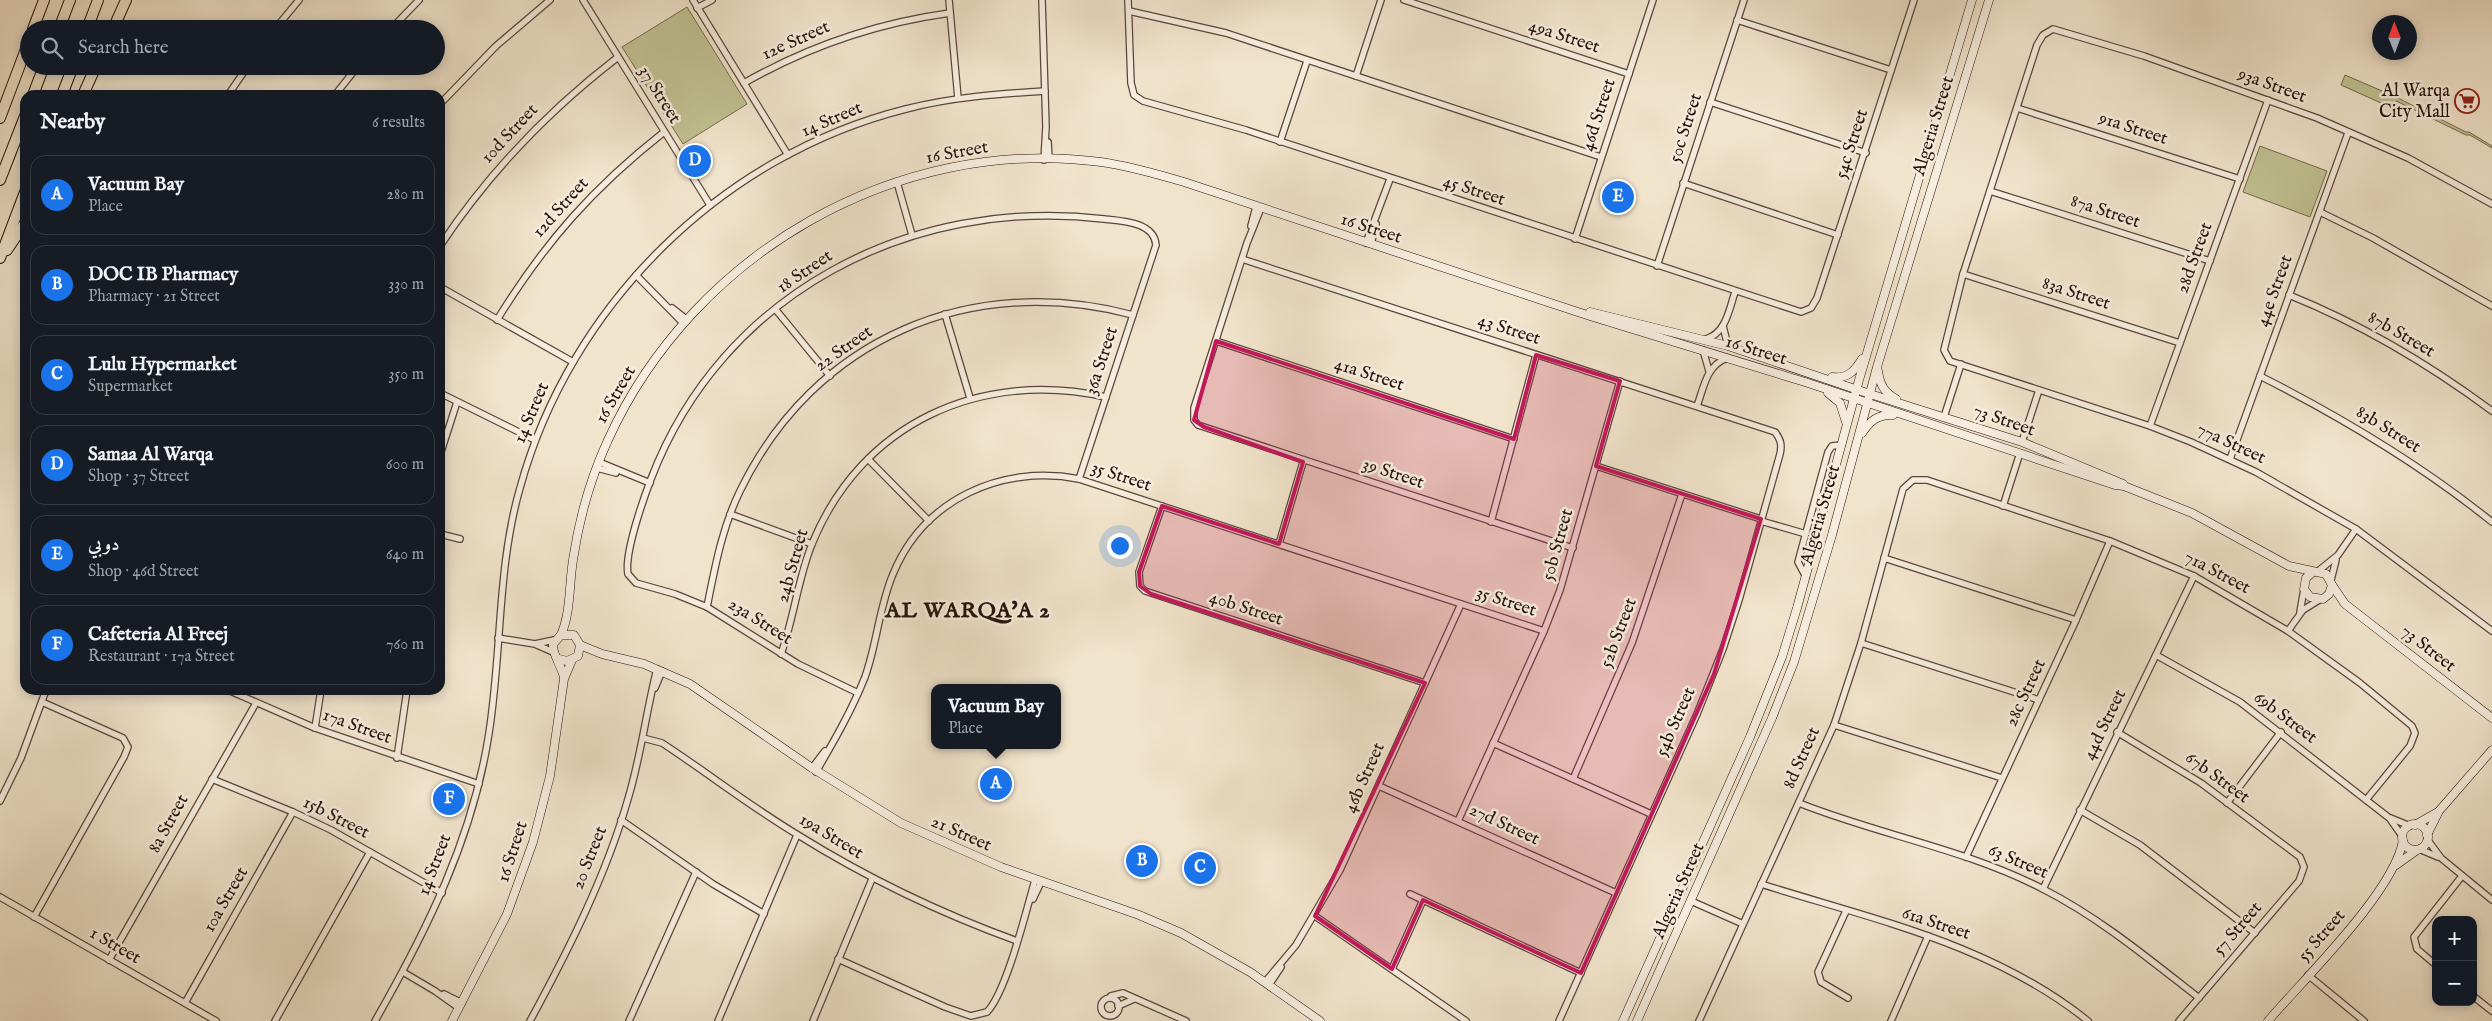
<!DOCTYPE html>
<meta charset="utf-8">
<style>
body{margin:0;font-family:"IM FELL English",Amiri,serif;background:#242831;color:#f1f3f6}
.controls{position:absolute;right:15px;bottom:15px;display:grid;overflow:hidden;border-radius:10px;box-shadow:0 2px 12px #0003}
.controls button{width:45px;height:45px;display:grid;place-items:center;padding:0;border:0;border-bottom:1px solid #363941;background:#171b24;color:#f1f3f6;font:25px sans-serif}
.compass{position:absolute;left:2372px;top:15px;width:45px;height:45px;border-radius:50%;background:#171b24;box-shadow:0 2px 12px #0003;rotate:359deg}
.you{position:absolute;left:1119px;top:545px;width:18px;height:18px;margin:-12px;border:4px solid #fff;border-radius:50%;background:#1a73e8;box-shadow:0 0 0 8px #1a73e833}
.badge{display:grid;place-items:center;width:32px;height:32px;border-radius:50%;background:#1a73e8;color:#fff;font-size:16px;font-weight:700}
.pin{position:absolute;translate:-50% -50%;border:2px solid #fff;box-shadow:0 1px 5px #0006}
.popup{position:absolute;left:931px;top:684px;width:130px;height:65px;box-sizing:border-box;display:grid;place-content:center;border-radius:10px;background:#171b24;filter:drop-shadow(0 1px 4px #0005);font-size:16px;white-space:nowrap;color:#9ea1a6}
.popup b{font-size:19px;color:#f1f3f6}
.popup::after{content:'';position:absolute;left:50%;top:100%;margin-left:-10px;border:10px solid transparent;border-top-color:#171b24}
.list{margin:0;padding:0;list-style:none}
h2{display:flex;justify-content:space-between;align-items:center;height:65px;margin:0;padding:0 20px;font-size:21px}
h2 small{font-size:16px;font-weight:400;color:#9ea1a6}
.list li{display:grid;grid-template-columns:32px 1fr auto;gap:15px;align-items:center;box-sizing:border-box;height:80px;margin:0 10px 10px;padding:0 10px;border:1px solid #363941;border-radius:15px}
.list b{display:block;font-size:19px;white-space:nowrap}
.list p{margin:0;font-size:16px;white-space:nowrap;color:#9ea1a6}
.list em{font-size:16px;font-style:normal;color:#9ea1a6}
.icon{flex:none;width:28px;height:28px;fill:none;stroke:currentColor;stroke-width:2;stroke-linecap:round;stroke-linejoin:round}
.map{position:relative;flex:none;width:2492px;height:1021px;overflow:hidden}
.search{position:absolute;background:#171b24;box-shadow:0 2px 12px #0003;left:20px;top:20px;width:425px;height:55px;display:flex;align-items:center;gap:12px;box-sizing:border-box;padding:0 18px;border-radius:28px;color:#9ea1a6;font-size:19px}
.panel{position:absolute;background:#171b24;box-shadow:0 2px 12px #0003;left:20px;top:90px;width:425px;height:605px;border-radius:15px}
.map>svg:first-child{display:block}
</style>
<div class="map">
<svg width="2492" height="1021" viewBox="0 0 2492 1021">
<rect width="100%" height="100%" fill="#f1e4cc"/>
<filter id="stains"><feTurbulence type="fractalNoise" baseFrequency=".004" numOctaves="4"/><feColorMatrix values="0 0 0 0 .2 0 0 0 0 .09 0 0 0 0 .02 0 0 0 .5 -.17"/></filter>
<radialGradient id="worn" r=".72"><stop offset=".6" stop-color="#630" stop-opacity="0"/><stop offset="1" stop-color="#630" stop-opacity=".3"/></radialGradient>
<g fill="#c1c293" stroke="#746a4e">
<polygon points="687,7 747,104 683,144 622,47"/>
<polygon points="2345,75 2396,97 2466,132 2469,132 2492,146 2492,148 2470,135 2466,135 2396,101 2392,108 2341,85"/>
<polygon points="2260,146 2327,171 2310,217 2243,192"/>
</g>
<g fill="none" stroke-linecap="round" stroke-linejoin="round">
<defs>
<g id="street">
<polyline points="583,0 710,205"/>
<polyline points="693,0 788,155"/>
<polyline points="949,0 958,98"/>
<polyline points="1042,0 1046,127 1044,160"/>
<polyline points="1128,0 1131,83 1134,95 1143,101 1246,130 1801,312 1811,308 1817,298 1914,0"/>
<polyline points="1404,0 1629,74"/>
<polyline points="697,8 712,0"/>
<polyline points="1129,11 1226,33 1601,157"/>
<polyline points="1737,20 1891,70"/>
<polyline points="275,29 299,0"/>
<polyline points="391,29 419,0"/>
<polyline points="1356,76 1381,0"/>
<path d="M 744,83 C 809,46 877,23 950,13"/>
<polyline points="228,95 248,66"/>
<polyline points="335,95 358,66"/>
<polyline points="1710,102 1866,153"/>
<polyline points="440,104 496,46 550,0"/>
<polyline points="2017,108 2240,179"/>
<polyline points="1048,142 1049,159"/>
<polyline points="1280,142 1307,61"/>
<polyline points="897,182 912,235"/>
<polyline points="1683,183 1838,235"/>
<polyline points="1990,191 2210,261"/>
<polyline points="2492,204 2408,158 2317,118 2144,56 2053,29 2043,35 2037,45 1963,274 1944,350 1950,361 2150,426 2191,442 2256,472 2356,529 2492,631"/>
<polyline points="1261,208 1247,243 1194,408 1194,420 1198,425 1573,548"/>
<polyline points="2320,212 2373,238 2492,306"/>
<polyline points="1251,226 1256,207"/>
<polyline points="1575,239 1653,0"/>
<polyline points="1366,243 1390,179"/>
<polyline points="1371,244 1376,224"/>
<path d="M 440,246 C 489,172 548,111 618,57"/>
<path d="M 1242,259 L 1775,432 C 1781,440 1782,445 1780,454 L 1739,600 L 1723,649 L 1697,714 L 1559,1021"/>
<polyline points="1657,266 1744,0"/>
<polyline points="1963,274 2180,343"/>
<polyline points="636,275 683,323"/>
<polyline points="440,287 573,362"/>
<path d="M 2289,295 C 2361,324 2430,365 2492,411"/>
<polyline points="672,308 686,319"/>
<polyline points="776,310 830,376"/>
<polyline points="945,314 970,398"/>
<path d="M 497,320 C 545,242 593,188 664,132"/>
<polyline points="1723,326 1728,346"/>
<path d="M 1706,339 C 1726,333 1729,310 1735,292"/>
<polyline points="1216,341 1514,439"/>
<polyline points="1703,350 1709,371"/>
<path d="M 2260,376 C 2343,418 2420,464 2492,522"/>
<polyline points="440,393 535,440"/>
<path d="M 1697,406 C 1704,387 1706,366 1727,358"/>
<polyline points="1944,417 1961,364"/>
<polyline points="2150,426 2268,100"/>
<polyline points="2022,442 2039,390"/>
<polyline points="440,455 457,402"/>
<polyline points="868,459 929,521"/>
<polyline points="2230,459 2348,133"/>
<polyline points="599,462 650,483"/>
<polyline points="1596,466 1761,519"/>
<polyline points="597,468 616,473"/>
<polyline points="1162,506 1139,572 1140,586 1145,591 1425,683"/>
<polyline points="2003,506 2020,453"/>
<polyline points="730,514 812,544"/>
<polyline points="1761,521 1806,534"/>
<polyline points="1491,522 1536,355"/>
<polyline points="440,534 460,539"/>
<polyline points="1279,544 1303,462"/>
<polyline points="1884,558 2076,620"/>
<polyline points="2317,572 2338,555 2356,529"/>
<polyline points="1806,577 1798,562 1828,452 1832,446 1841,445"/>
<polyline points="2331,580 2336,560"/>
<path d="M 707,607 C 715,567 722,528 740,491 C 814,338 971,272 1133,315"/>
<polyline points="2300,612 2304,589"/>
<polyline points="2288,631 2303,610 2319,600"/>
<polyline points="498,638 535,644 554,640"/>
<polyline points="1861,643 2039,700"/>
<polyline points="537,645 553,652"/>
<path d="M 781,654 C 794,618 798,578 812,544 C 861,423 981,369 1106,397"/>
<polyline points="2156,655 2240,702 2388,817 2410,826"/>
<polyline points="655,688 662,671"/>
<polyline points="228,690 315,728 479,784"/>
<path d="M 858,693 L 798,664 L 707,607 L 675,594 L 636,583 L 628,574 C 624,554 643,500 651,479 C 722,293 911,196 1104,219 C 1123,221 1154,222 1156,245 L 1079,479"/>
<polyline points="1834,725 2002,778"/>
<polyline points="315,728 321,690"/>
<polyline points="2117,732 2201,783 2300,857 2304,867 2299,881 2179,1021"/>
<path d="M 643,738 L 662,743 C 708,773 751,807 798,835 C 867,878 940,913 1017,941"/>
<polyline points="1493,743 1651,814"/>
<polyline points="397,758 407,690"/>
<polyline points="812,768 825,751"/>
<path d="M 816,772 C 834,741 852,710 865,677 C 877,644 879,607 893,574 C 924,499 1002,464 1079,479 L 1544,631"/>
<polyline points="212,779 293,812 331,830 442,893"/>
<polyline points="1573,779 1632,643 1682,494"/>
<polyline points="1379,786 1616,893"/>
<polyline points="0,801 21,758 46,690"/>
<path d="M 1799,803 C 1879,835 1966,849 2043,889 C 2100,918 2149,959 2199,998"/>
<polyline points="2227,803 2281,732"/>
<polyline points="2080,810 2140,845 2255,933"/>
<polyline points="2390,819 2402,836"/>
<polyline points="621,820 713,884 764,914"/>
<polyline points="1458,821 1544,631 1560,590 1620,381"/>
<polyline points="2427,839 2441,858 2492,900"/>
<polyline points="2419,849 2438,857"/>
<polyline points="1966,857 2076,620 2110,541"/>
<path d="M 1761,884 C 1875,920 1992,944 2088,1021"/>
<polyline points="2043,889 2194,576"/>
<polyline points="1410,894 1581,973"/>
<polyline points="0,897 216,1021"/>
<polyline points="1033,899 1041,882"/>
<polyline points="1691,901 1743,924"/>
<polyline points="1846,911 1818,972 1821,982 1848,998"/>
<polyline points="1315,916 1466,1021"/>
<polyline points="34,917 124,757 128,747 123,738 42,702"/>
<path d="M 838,959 L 945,1007 L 971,1016 L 987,1012 C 1007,991 1026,911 1035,880"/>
<polyline points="109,960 256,703"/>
<polyline points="2436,965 2417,949 2414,937 2462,876"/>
<polyline points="1392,969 1423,900"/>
<polyline points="403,972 435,991 459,1008"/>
<polyline points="2308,975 2364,1021"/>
<polyline points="1265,982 1296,945 1340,870 1461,604"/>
<polyline points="1269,985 1281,967"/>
<polyline points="444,994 462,1003"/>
<polyline points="1111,996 1123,993 1186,1021"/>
<polyline points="2473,996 2492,1011"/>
<circle cx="1110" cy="1007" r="9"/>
<polyline points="185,1003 293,812"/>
<polyline points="1118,1006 1134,999"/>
<polyline points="275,1021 370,852"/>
<path d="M 375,1021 C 427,930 473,838 489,733 C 502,651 497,568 520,488 C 570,305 722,155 906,109 C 952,97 998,94 1045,91"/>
<path d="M 530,1021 C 568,951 606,876 628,799 C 641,756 646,712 657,669"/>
<polyline points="629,1021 696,872"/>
<polyline points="718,1021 797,835"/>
<polyline points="813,1021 872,879"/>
<polyline points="1699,1021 1834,725 1861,643 1903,489 1913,480 1927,480 2110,541 2194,576 2288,631 2360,683 2412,726 2415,733 2410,746 2366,800"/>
<polyline points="1891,1021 1928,936"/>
</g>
<g id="secondary">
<polyline points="1590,312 1728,346 1870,394 2022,442 2123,484"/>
<path d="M 1878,371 C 1880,385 1884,392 1896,399"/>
<path d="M 1832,377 C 1847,379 1854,372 1862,359"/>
<polyline points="1828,393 1840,403 1846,422"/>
<path d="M 1862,433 C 1870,421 1878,414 1893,415"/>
<polyline points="2332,585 2345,604 2492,718"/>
<path d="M 561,635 C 571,612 569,584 573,560 C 579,519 591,477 608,440 C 693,253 897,135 1101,162 C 1129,166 1157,174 1184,182 L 1590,316 L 1805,382 L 2115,485 L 2124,486 L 2192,513 L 2289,566 L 2326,574 L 2332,585 L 2329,594 L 2323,599 L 2310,597 L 2304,589 L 2306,578 L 2313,572"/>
<polyline points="580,645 602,654 644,664 690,684 812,768 901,823 1001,867 1139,915 1181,933 1250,972 1320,1021"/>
<path d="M 559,659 L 567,661 L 578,656 L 580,645 L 574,635 L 561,635 L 553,644 C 552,654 561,665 564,677"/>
<circle cx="2415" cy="837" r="13"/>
<polyline points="2415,825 2438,812"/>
<polyline points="2427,835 2439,811 2492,750"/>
<polyline points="2396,865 2417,850"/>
<polyline points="452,1021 507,914 533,842 550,776 564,679 572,660"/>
<polyline points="1623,1021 1750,737 1782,657 1797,608 1859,380 1972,0"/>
<polyline points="1637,1021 1772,718 1794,662 1832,535 1877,367 1989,0"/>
<path d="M 2268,1021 C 2303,980 2395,891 2403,840"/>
</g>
<g id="highway">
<polyline points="33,29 44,0"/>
<polyline points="59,29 70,0"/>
<polyline points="87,29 98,0"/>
<polyline points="113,29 126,0"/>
<polyline points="33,95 44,66"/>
<polyline points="62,95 73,66"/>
<polyline points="83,95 96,66"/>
<polyline points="0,118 29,41"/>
<polyline points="0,180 25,116"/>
<polyline points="7,250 25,223"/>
<polyline points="0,258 25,192"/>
</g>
</defs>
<use href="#street" stroke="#594639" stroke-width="8"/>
<use href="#secondary" stroke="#261108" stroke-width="9"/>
<use href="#highway" stroke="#261108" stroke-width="12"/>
<use href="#street" stroke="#f6edde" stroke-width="5.5"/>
<use href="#secondary" stroke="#f6edde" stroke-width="8"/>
<use href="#highway" stroke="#f1e4cc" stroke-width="10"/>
</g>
<path fill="#c2185b" fill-opacity="0.2" stroke="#c2185b" stroke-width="4" stroke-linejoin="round" d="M 1216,341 L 1514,439 L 1536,355 L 1620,381 L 1596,466 L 1761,519 L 1714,674 L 1581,973 L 1423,900 L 1392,969 L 1315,916 L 1425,683 L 1151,594 L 1140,586 L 1139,572 L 1162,506 L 1279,544 L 1303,462 L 1204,427 L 1194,420 Z"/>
<defs>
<symbol id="supermarket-ring" viewBox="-11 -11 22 22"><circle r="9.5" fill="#f6edde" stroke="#8f2418" stroke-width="1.5"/><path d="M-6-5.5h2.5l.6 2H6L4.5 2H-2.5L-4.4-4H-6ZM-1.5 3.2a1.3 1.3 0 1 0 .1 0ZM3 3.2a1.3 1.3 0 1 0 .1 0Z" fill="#8f2418"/></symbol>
</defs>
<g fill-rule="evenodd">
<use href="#supermarket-ring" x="2453" y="87" width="28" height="28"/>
</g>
<g text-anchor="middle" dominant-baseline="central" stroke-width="5" stroke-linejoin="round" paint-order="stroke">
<g font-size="18" fill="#261108" stroke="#f6edde">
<text transform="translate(1564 37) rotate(18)">49a Street</text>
<text transform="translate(796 41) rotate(-24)">12e Street</text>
<text transform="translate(2272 86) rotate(20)">93a Street</text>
<text transform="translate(659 95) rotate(58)">37 Street</text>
<text transform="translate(1599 115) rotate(-72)">46d Street</text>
<text transform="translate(832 120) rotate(-23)">14 Street</text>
<text transform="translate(1934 126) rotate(-73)">Algeria Street</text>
<text transform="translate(1686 128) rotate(-72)">50c Street</text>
<text transform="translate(2133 129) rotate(18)">91a Street</text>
<text transform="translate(510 134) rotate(-47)">10d Street</text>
<text transform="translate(1852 144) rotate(-72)">54c Street</text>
<text transform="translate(957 153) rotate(-10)">16 Street</text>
<text transform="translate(1474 191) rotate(18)">45 Street</text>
<text transform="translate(561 208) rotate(-48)">12d Street</text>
<text transform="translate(2105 212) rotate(18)">87a Street</text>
<text transform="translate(1371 229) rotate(18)">16 Street</text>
<text transform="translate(2195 258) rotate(-70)">28d Street</text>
<text transform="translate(805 272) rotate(-34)">18 Street</text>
<text transform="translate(2275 291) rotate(-70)">44e Street</text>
<text transform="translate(2076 294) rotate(18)">83a Street</text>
<text transform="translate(1509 330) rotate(18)">43 Street</text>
<text transform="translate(2401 335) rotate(30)">87b Street</text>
<text transform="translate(844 349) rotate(-35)">22 Street</text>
<text transform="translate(1756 351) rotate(17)">16 Street</text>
<text transform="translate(1102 361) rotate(-72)">36a Street</text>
<text transform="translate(1369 375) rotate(18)">41a Street</text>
<text transform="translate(616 395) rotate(-60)">16 Street</text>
<text transform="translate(532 413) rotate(-67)">14 Street</text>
<text transform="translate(2004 421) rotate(19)">73 Street</text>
<text transform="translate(2388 430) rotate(32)">83b Street</text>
<text transform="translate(2231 444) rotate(25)">77a Street</text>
<text transform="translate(1393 474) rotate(18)">39 Street</text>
<text transform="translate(1121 477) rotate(18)">35 Street</text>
<text transform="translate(1821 515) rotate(-74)">Algeria Street</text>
<text transform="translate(1558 545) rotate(-74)">50b Street</text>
<text transform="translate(793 566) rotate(-74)">24b Street</text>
<text transform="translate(2217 573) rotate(28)">71a Street</text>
<text transform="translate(1506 602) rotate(18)">35 Street</text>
<text transform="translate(1246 609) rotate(18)">40b Street</text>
<text transform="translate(760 622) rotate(32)">23a Street</text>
<text transform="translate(1619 633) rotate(-69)">52b Street</text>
<text transform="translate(2428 649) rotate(38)">73 Street</text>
<text transform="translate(2026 693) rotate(-65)">28c Street</text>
<text transform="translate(2285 718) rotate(37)">69b Street</text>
<text transform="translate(1676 722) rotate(-66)">54b Street</text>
<text transform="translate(2105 725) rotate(-64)">44d Street</text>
<text transform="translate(357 727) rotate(20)">17a Street</text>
<text transform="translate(1802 758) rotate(-66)">8d Street</text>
<text transform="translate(1365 778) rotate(-66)">46b Street</text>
<text transform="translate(2217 778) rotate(36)">67b Street</text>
<text transform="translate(336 818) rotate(27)">15b Street</text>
<text transform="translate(169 824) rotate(-61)">8a Street</text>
<text transform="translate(1504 825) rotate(25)">27d Street</text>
<text transform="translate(961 834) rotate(24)">21 Street</text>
<text transform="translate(831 837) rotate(31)">19a Street</text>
<text transform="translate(513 852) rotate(-72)">16 Street</text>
<text transform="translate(590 858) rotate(-68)">20 Street</text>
<text transform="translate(2018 862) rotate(23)">63 Street</text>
<text transform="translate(435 865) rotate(-69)">14 Street</text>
<text transform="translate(1679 891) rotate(-66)">Algeria Street</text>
<text transform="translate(226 900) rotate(-60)">10a Street</text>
<text transform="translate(1936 924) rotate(18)">61a Street</text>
<text transform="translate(2238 929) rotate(-49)">57 Street</text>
<text transform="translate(2322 936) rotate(-49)">55 Street</text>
<text transform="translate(115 946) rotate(30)">1 Street</text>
</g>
<g font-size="18" fill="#261108" stroke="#f6edde" text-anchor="end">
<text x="2450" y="91">Al Warqa<tspan x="2450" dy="21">City Mall</tspan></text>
</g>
<g font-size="22" font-weight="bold" letter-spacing="1" fill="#261108" stroke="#f6edde">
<text x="968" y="611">AL WARQA'A 2</text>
</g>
</g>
<rect width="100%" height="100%" filter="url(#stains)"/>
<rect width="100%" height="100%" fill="url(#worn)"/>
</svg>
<div class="controls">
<button>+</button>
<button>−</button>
</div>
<svg class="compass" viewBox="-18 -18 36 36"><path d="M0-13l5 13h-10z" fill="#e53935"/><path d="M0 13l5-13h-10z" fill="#9ea1a6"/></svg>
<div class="you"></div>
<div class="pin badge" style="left:996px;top:784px">A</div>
<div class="popup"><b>Vacuum Bay</b>Place</div>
<div class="pin badge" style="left:1142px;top:861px">B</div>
<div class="pin badge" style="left:1200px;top:868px">C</div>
<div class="pin badge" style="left:695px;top:161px">D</div>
<div class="pin badge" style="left:1618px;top:197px">E</div>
<div class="pin badge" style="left:449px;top:799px">F</div>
<div class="search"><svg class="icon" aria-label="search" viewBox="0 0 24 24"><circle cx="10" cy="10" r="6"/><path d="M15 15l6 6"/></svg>Search here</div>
<section class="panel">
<h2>Nearby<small>6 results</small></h2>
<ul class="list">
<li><span class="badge">A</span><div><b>Vacuum Bay</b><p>Place</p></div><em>280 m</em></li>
<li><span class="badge">B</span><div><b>DOC IB Pharmacy</b><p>Pharmacy · 21 Street</p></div><em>330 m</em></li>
<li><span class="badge">C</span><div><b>Lulu Hypermarket</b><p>Supermarket</p></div><em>350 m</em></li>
<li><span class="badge">D</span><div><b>Samaa Al Warqa</b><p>Shop · 37 Street</p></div><em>600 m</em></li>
<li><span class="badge">E</span><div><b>دوبي</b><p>Shop · 46d Street</p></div><em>640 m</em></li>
<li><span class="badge">F</span><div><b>Cafeteria Al Freej</b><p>Restaurant · 17a Street</p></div><em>760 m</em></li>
</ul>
</section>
</div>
